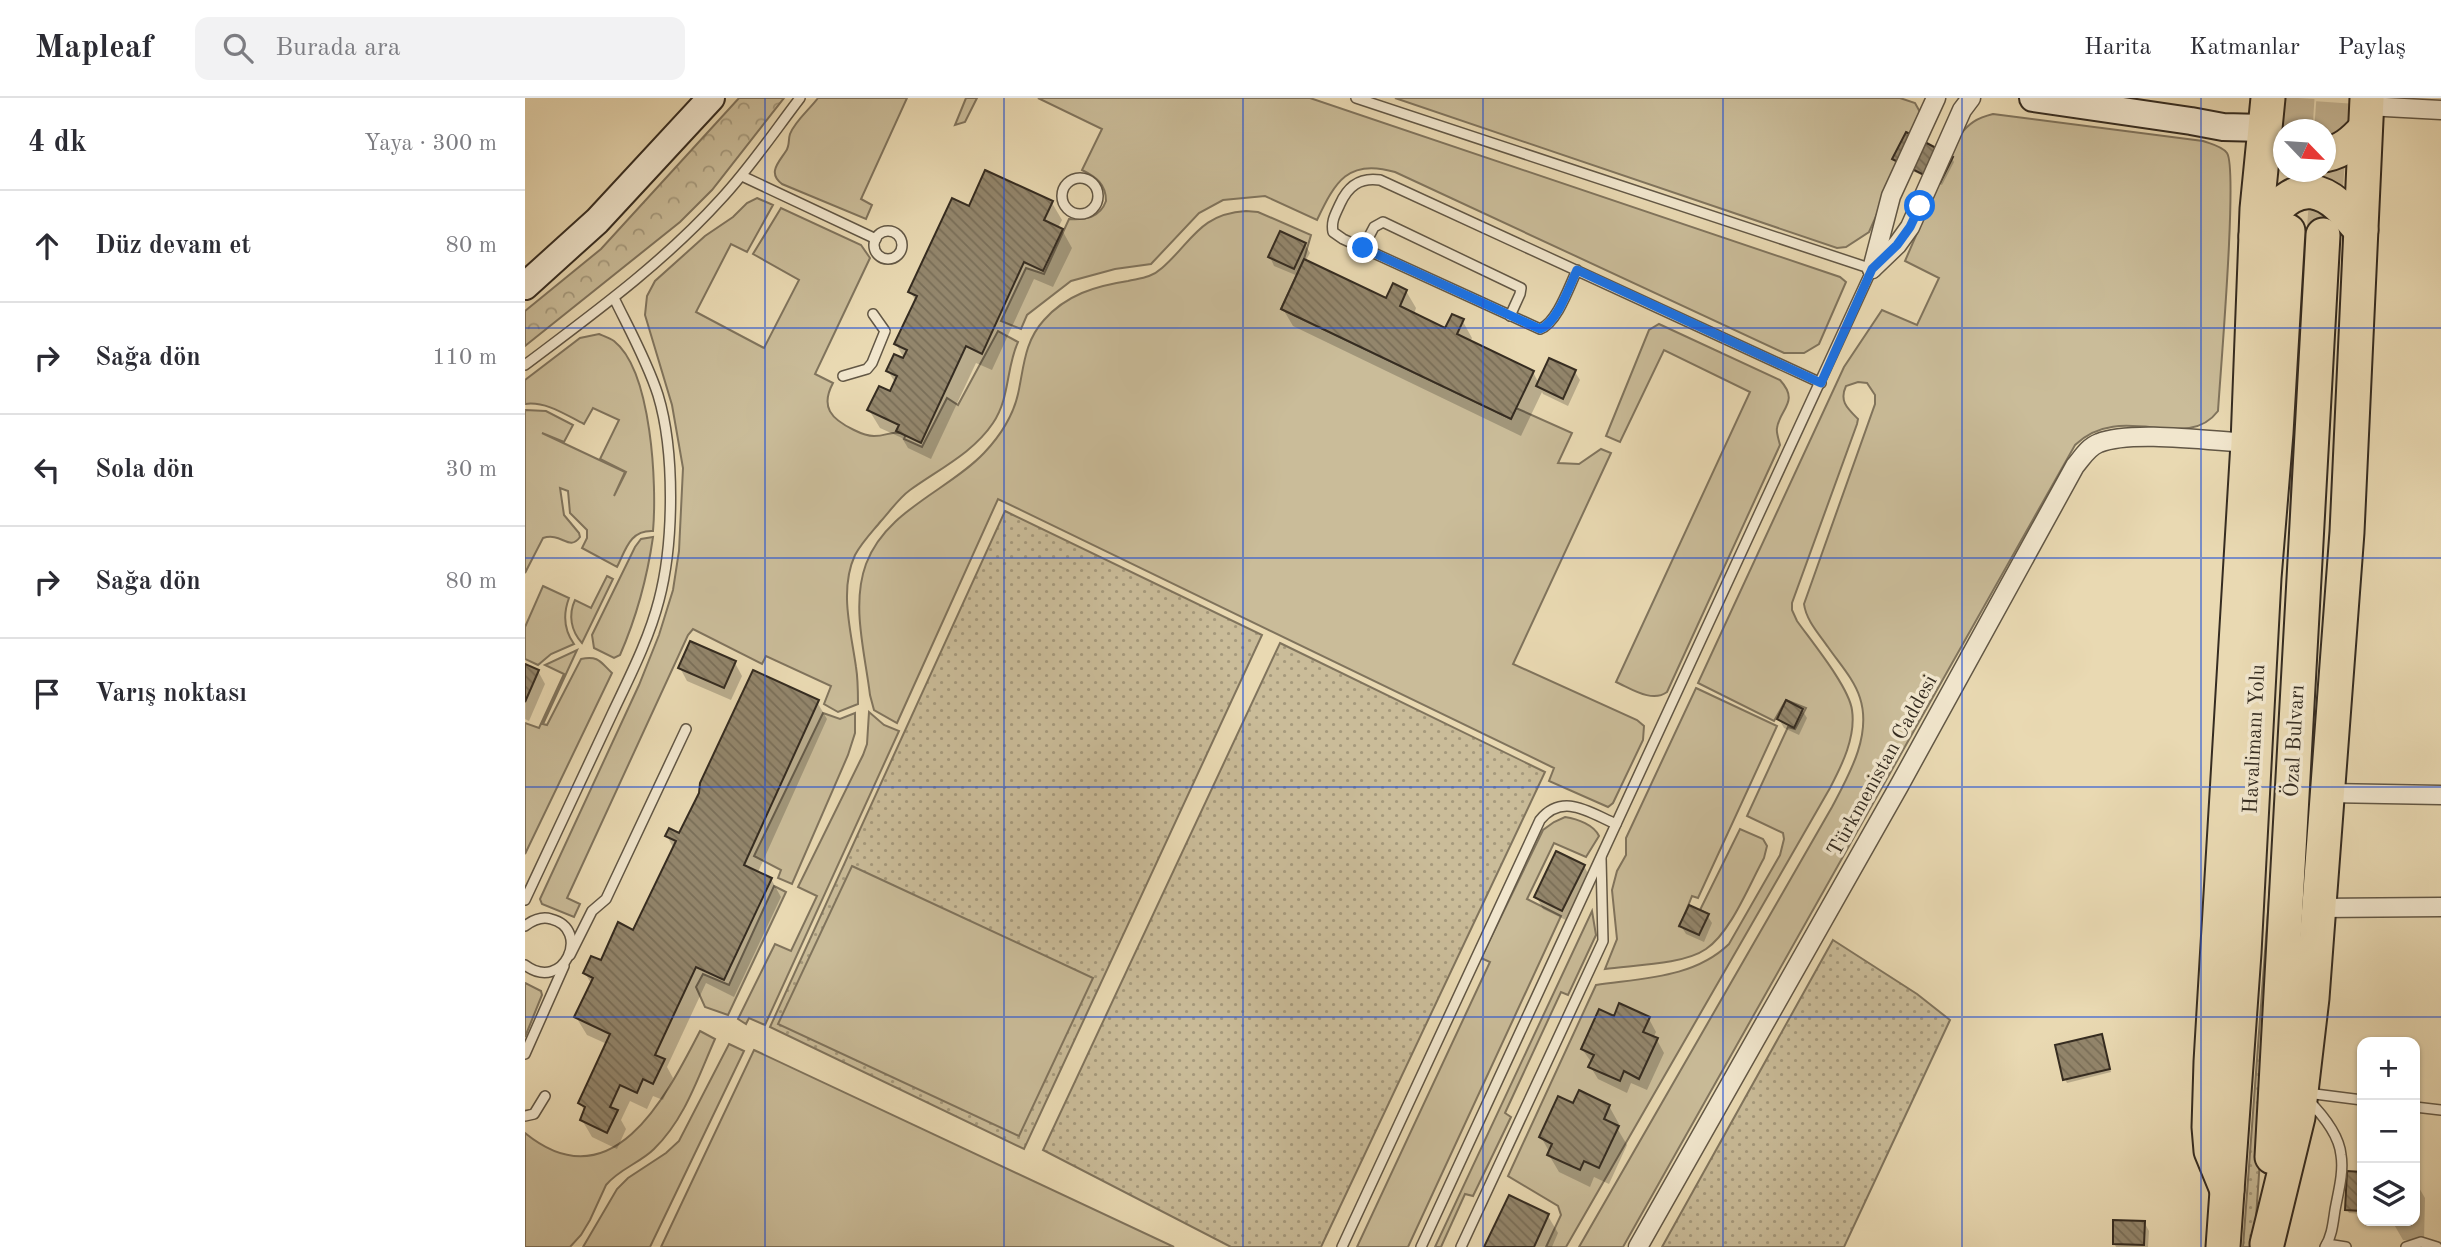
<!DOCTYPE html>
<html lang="tr">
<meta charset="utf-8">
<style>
body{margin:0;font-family:"Old Standard TT",serif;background:#f2f2f3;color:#2b2b33}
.controls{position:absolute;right:21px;bottom:21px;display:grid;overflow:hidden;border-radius:14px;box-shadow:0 2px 5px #0004}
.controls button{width:63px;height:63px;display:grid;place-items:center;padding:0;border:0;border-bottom:2px solid #e1e1e2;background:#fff;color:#2b2b33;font:35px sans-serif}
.compass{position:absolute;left:1748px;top:21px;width:63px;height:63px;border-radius:50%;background:#fff;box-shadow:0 2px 5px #0004;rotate:115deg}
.stop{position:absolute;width:21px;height:21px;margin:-16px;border:5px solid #1a73e8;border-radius:50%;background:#fff}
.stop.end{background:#1a73e8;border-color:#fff;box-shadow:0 2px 7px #0008}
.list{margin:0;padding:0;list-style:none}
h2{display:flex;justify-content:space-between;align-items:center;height:91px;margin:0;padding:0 28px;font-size:30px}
h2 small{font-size:23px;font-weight:400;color:#7c7c81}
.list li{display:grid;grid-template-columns:46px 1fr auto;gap:21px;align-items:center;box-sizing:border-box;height:112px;padding:0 28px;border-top:2px solid #e1e1e2}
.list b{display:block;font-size:26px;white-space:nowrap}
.list em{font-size:23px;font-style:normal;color:#7c7c81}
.icon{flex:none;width:38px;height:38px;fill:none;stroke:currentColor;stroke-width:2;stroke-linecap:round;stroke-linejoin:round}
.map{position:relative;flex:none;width:1916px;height:1149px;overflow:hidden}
header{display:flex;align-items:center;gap:42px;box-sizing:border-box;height:98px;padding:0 35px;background:#fff;border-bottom:2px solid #e1e1e2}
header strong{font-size:33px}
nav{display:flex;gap:38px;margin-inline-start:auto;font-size:24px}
.search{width:490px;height:63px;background:#f2f2f3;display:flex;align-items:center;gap:18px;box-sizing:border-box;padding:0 24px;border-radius:14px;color:#7c7c81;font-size:26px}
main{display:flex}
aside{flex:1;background:#fff}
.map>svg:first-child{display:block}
</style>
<header>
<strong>Mapleaf</strong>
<div class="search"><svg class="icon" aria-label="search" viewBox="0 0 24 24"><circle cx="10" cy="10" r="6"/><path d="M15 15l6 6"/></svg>Burada ara</div>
<nav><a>Harita</a><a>Katmanlar</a><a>Paylaş</a></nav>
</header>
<main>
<aside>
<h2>4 dk<small>Yaya · 300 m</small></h2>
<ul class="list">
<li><svg class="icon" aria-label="ahead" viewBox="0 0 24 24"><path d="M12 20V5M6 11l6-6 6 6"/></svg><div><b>Düz devam et</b></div><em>80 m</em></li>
<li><svg class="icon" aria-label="right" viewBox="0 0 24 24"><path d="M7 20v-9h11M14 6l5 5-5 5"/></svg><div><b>Sağa dön</b></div><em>110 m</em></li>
<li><svg class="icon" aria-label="left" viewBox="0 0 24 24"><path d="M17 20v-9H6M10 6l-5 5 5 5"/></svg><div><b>Sola dön</b></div><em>30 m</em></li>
<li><svg class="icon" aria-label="right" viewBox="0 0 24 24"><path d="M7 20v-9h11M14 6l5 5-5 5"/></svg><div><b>Sağa dön</b></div><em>80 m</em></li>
<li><svg class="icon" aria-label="arrive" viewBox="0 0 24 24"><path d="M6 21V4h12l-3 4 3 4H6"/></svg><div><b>Varış noktası</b></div></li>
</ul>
</aside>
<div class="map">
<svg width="1916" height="1149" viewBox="0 0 1916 1149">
<defs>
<pattern id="grass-dots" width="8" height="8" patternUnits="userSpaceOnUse" patternTransform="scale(1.75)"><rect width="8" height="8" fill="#cabc99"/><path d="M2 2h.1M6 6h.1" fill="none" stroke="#a5997c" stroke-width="1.8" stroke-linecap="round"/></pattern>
<pattern id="forest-crowns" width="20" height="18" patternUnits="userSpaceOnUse" patternTransform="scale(1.75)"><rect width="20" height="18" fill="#cabc99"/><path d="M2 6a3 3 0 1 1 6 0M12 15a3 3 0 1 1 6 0" fill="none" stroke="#a5997c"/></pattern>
<pattern id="building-back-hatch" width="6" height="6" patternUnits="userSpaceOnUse" patternTransform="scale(1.75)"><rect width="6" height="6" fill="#93866c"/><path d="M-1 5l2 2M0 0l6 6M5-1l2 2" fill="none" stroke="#796e58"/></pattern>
</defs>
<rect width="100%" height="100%" fill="#e9d9b2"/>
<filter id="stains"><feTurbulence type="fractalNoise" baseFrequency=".00286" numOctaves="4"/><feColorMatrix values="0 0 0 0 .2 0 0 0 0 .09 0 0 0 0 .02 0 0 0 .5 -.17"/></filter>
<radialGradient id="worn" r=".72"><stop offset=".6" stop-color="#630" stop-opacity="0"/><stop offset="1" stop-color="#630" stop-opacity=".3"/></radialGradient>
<g fill="url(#grass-dots)" stroke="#80745d" stroke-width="2">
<polygon points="1779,137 1788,137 1769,569 1729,1149 1718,1149 1761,572 1767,358"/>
<polygon points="480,413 737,537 499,1051 245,929"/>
<polygon points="755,545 1020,674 796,1149 706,1149 518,1052"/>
<polygon points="1308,842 1392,896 1425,922 1319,1149 1137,1149"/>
</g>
<polygon fill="url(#forest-crowns)" stroke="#80745d" stroke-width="2" points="214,0 259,0 187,92 155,124 0,248 0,213 76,151"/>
<g fill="#cabc99" stroke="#80745d" stroke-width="2">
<path d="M 293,0 L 382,0 L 336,101 L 347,107 L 341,121 L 257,86 C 242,75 254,64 261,53 C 265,47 263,42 265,36 C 270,23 285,11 293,0 Z"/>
<polygon points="441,0 452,0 440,24 430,27"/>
<path d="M 513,0 L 785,0 L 1315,179 L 1321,184 L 1294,246 L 1279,255 L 1259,255 L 870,74 C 823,60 810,84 792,122 L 740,98 L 698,102 L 674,115 L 626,166 L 590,171 L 546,183 L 502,217 L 496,231 L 476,223 L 501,170 L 519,176 L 544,121 C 560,122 575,120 581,103 C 581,86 571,79 557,72 L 577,31 Z"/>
<polygon points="870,0 1375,0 1390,5 1395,14 1394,22 1344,134 1321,149 1312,150"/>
<path d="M 1468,16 L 1678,43 C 1686,46 1697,48 1702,55 C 1713,71 1695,279 1693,313 C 1661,356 1596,302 1550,347 L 1098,1149 L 1054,1149 L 1307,709 C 1324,677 1347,637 1335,600 C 1329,581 1314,565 1303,549 C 1294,536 1281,522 1279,506 L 1350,306 L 1350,297 L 1342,285 L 1333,284 L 1321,288 C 1314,303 1322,310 1333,321 L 1332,326 L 1267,505 L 1267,512 L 1272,523 C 1287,544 1324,589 1327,612 C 1331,639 1317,667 1305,690 L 1041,1149 L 1021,1149 L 1036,1117 L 1033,1108 L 983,1078 L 1071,887 C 1118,880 1169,880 1204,846 L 1255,757 L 1259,741 L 1258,735 L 1222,718 L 1263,629 L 1270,631 L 1281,610 L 1261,602 L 1249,623 L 1173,585 L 1319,269 L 1357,212 L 1392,227 L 1414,180 L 1380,163 L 1434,38 C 1444,25 1452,20 1468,16 Z"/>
<path d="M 232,100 L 248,107 L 222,154 L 206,146 L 171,214 L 239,250 L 274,182 L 228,156 L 256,110 L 336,147 L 345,160 L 290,276 L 308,285 C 295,309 306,321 329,332 C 335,335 342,338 349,338 C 363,338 366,332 381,336 L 379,341 L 397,349 L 422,300 L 433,307 L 473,233 L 493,244 C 481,270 485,300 468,325 C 448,355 414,371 385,392 C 374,400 365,413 356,423 C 347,434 337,444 330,457 C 314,492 326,533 331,569 C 333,581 333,594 333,606 L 313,614 L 299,606 L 306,588 L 241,558 L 237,566 L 168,531 L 163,537 L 42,800 L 55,806 L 49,819 L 17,806 L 15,801 L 114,587 L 134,537 L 148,492 L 154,453 L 158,370 L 147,307 L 120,217 L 122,198 L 130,183 L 180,138 L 208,119 L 222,105 Z"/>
<path d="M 721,113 L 733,114 L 786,137 L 779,161 L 756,211 L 986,321 L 991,310 L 1047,335 L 1033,365 L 1054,366 L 1076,351 L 1086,355 L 988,566 L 1112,622 L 1119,628 L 1118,642 L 1088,705 L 1083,709 L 1024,683 L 1029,670 L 473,401 L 372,625 L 349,612 L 345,597 C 340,555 326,507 341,466 C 361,412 423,393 459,355 C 475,338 488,318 493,296 C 499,269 499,244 519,222 C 541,197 570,188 603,183 C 616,180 626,180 637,170 C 667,144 674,116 721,113 Z"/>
<path d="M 1134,226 L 1255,282 C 1275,304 1255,310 1252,330 C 1251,335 1254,342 1255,347 L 1142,594 C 1127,605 1107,591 1091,584 L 1225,294 L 1139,252 L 1095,344 L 1081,338 L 1124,232 Z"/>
<path d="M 74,236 C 79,238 85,240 89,243 C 127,273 132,388 128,433 C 105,432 101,451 92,469 L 57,450 L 62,440 L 62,432 L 45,415 L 43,393 L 35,390 L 39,417 L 54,435 L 55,439 C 44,454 37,434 18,440 L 0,475 L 0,312 L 21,313 L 48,327 L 39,344 L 17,335 L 100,374 L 89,398 L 101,374 L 75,361 L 94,322 L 68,310 L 59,326 C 41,317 21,303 0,306 L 0,282 L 55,240 Z"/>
<path d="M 128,439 C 122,481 112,518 95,557 L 89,560 L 69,550 L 67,537 L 110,449 L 116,441 Z"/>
<path d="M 82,478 L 88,481 L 57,545 C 46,533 43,517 50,502 L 66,510 Z"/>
<path d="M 18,488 L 44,500 C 38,516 39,532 49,546 L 26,556 L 13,567 L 0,561 L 0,529 Z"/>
<path d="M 52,552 L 18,626 L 22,627 L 56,561 C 74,557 76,565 87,575 L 0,756 L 0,625 L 14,630 L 39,576 L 20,567 Z"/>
<path d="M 1171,590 L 1252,628 L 1173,800 L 1167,798 L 1155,828 L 1183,816 L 1175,812 L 1215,731 L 1238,741 L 1242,748 L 1239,760 C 1224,787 1206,834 1181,851 C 1158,867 1107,867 1080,871 L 1092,841 L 1087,792 L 1092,773 L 1101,757 L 1101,740 Z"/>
<polygon points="344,614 359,627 374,633 240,927 224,920 221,926 213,921 250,846 266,853 292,798 273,789 338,657 342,646"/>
<polygon points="298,615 315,621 330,615 330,635 323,657 267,786 253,780 256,772 229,758"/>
<path d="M 1040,719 C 1053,721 1069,727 1074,738 L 1061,759 L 1029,745 L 1002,801 L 1036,818 L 883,1149 L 832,1149 L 965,864 L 956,860 L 1018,732 L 1029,724 Z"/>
<polygon points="327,768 568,880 494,1038 253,926"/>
<polygon points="249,788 261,794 203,917 180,909 171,889 178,876 204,887"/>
<polygon points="1067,813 1071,837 1043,897 1036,894 980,1015 986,1019 948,1098 940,1096 916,1149 910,1149"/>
<polygon points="0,885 16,893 17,897 0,939"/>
<path d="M 175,933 L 190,941 C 173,979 160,1021 129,1051 C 115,1065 94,1071 81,1087 L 65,1122 L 56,1137 L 45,1149 L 0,1149 L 0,1035 C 87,1106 141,999 175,933 Z"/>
<polygon points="204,946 219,953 125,1149 58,1149 92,1091 103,1080 141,1055 154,1043"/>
<polygon points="229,952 649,1149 136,1149"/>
</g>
<g fill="#0003">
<polygon points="1369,61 1427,61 1429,64 1417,87 1371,65"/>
<polygon points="527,105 537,122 533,130 537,132 547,150 528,189 509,181 467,272 451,265 406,361 383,350 377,340 355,330 344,312 366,295 371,286 363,273 381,264 371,246 391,203 385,194 445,110"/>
<polygon points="780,147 785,155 780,164 861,202 881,193 891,210 889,216 921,233 937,222 947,240 945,244 1008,274 1014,286 1050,274 1055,282 1043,308 1018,296 1017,294 996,338 768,228 758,211 773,178 749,168 745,159"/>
<polygon points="210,565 217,578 206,602 162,583 155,570"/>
<polygon points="0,568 13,573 20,586 4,623 0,621"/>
<polygon points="292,604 302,621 233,774 246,781 256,799 209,899 181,885 142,969 148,980 138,1002 128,998 122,1011 105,1003 96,1022 101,1031 92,1051 67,1039 57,1022 60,1014 55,1005 82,946 62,937 51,919 67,887 60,875 77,864 109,834 149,751 142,738 155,737"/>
<polygon points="1277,612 1282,620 1274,637 1259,630 1254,621"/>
<polygon points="1059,768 1066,781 1045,824 1018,811 1011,798"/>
<polygon points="1182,817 1187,825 1179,844 1161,836 1156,828"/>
<polygon points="1124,921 1131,934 1128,940 1132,942 1139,955 1122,992 1106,985 1102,995 1073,981 1065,968 1067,965 1057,951"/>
<polygon points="1576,938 1586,974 1542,985 1540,981"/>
<polygon points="1049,1008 1084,1008 1094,1026 1092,1030 1102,1047 1084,1086 1069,1079 1065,1089 1034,1074 1024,1057 1025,1055 1016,1039"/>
<polygon points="1824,1075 1837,1076 1837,1116 1824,1115 1822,1112"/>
<polygon points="1890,1083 1900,1100 1899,1143 1878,1142 1867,1123 1890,1123"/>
<polygon points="1023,1118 1033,1135 1027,1149 961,1149"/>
<polygon points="1619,1124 1624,1133 1623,1149 1591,1149 1589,1145"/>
</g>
<g fill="url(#building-back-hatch)" stroke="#352c21" stroke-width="2">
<polygon points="1381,34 1428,59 1415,85 1367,61"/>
<polygon points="460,72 528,103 519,122 538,131 518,173 499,164 457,256 441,248 396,345 371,333 374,327 342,312 354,288 365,293 372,278 361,273 369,256 378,260 382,252 369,246 392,198 383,194 427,100 444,108"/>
<polygon points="755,133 781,145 769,171 743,159"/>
<polygon points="779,161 861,200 868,185 882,192 875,208 920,230 927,216 939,221 932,236 1009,273 986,321 756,211"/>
<polygon points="1024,260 1051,272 1038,301 1011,288"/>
<polygon points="165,543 211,563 199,590 153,570"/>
<polygon points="0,566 14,572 0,604"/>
<polygon points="228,572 294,602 219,767 247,780 199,882 171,869 130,957 140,961 128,986 118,981 112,995 95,987 85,1009 93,1012 82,1035 55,1022 60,1009 53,1005 85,936 49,919 68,880 58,875 66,858 76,862 93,824 108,832 151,743 140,738 144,730 154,735 174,695 175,685"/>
<polygon points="1261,602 1278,611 1269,630 1252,621"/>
<polygon points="1031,753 1060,767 1037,813 1009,799"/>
<polygon points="1164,807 1184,816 1174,837 1154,828"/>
<polygon points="1094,905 1125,919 1118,934 1133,940 1114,981 1099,973 1095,983 1063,969 1069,957 1056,951 1074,911 1089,918"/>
<polygon points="1577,936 1585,971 1538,982 1530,947"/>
<polygon points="1054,992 1085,1007 1079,1021 1094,1028 1074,1070 1059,1063 1055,1072 1022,1057 1027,1046 1014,1039 1033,998 1048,1005"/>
<polygon points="1822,1073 1837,1074 1837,1113 1820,1112"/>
<polygon points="984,1097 1024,1116 1009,1149 959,1149"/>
<polygon points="1588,1122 1620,1123 1619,1147 1588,1146"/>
</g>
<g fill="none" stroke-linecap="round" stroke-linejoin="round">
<g stroke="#c5b695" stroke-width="33" stroke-dasharray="33 17" stroke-linecap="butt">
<polyline points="1771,32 1773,0"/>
<polyline points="1798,137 1808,0"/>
</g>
<defs>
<g id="lane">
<polyline points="831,0 1347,171 896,1149"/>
<polyline points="217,78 351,141"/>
<circle cx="555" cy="98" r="18"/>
<circle cx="363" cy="147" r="14"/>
<polyline points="838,150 849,129 858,124 996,190 995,196 985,218"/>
<path d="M 1052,172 C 1044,189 1032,225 1015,231 L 818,141 L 808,134 C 806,123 810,117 815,106 C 823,88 835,79 855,82 L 1296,285"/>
<path d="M 0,267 C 69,215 138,165 196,101 C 225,70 249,34 275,0"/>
<polyline points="318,278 342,271 347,265 360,233 348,216"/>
<path d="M 0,802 C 29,739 59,677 88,614 C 105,578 124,541 134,502 C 149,445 150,353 133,297 C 122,263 104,231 89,200"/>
<path d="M 0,828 C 8,822 16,818 26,821 C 67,831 39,896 0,867"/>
<polyline points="45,857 67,813 81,801 161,631"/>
<polyline points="0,956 39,868"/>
<polyline points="1782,995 1837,1002"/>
<path d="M 1782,1001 C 1797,1016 1814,1036 1816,1057 C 1819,1074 1813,1095 1810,1112 C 1808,1125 1807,1138 1800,1149"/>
<polyline points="1890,1009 1916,1012"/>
<polyline points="0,1018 9,1016 20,998"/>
<polyline points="1802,1146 1821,1149"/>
<path d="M 817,1149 L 1015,722 C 1038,694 1065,715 1091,726"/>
<polyline points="936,1149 1078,843 1076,760"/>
<polyline points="1881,1149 1896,1144 1912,1149"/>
</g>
<g id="street">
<polyline points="1842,8 1916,12"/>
<polyline points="1347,171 1372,147 1385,129 1437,12 1446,0"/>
<polyline points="1347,171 1366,98 1411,0"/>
<polyline points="1803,695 1916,697"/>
<polyline points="1794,810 1916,809"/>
<path d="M 1113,1149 L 1374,688 L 1550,368 C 1557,360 1563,349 1574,345 C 1606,332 1686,343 1723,345"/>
</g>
<g id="secondary">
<polyline points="1508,0 1666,23 1698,29 1739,30"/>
<polyline points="0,188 72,123 186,0"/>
</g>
<g id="highway">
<path d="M 1800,57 C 1818,53 1828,44 1840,31"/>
<path d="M 1731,138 C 1751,107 1776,75 1813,107 C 1822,115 1828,124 1836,132"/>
<polyline points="1747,1059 1798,137"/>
<polyline points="1702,1092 1686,1053 1684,1029 1686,964 1723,345 1732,111 1743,0"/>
<polyline points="1742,1146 1773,1019 1787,900 1822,434 1842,0"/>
<polyline points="1698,1149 1719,855 1739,480 1751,335 1763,133"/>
</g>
</defs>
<use href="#lane" stroke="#625745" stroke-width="12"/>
<use href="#street" stroke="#625745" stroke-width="21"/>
<use href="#secondary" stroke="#352c21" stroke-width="30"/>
<use href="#highway" stroke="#352c21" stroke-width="37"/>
<use href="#lane" stroke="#f1e6cd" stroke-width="9"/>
<use href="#street" stroke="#f1e6cd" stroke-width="18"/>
<use href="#secondary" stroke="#f1e6cd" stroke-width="26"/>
<use href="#highway" stroke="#e9d9b2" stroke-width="33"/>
</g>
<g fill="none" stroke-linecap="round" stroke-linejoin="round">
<path stroke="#1a73e8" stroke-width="9" d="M 838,150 L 1015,231 C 1032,225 1044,189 1052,172 L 1296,285 L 1347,171 L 1372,147 L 1385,129 L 1395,108"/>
</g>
<path fill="none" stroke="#1d4ed8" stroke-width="2" stroke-opacity="0.55" d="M 240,0 L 240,1149M 479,0 L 479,1149M 718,0 L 718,1149M 958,0 L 958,1149M 1198,0 L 1198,1149M 1437,0 L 1437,1149M 1676,0 L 1676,1149M 0,230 L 1916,230M 0,460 L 1916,460M 0,689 L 1916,689M 0,919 L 1916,919"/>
<g text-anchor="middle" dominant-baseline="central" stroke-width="7" stroke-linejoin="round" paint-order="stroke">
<g font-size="21" fill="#352c21" stroke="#f1e6cd">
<text transform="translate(1730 641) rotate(-87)">Havalimanı Yolu</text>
<text transform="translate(1770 643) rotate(-87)">Özal Bulvarı</text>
<text transform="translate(1358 668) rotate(-61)">Türkmenistan Caddesi</text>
</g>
</g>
<rect width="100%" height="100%" filter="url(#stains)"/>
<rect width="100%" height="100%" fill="url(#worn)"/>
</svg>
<div class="controls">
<button>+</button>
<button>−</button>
<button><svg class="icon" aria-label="layers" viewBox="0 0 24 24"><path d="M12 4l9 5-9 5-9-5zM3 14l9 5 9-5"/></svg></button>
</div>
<svg class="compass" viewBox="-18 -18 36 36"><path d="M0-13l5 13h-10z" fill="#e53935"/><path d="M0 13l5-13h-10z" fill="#7c7c81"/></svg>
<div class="stop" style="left:1395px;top:108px"></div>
<div class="stop end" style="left:838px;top:150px"></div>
</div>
</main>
